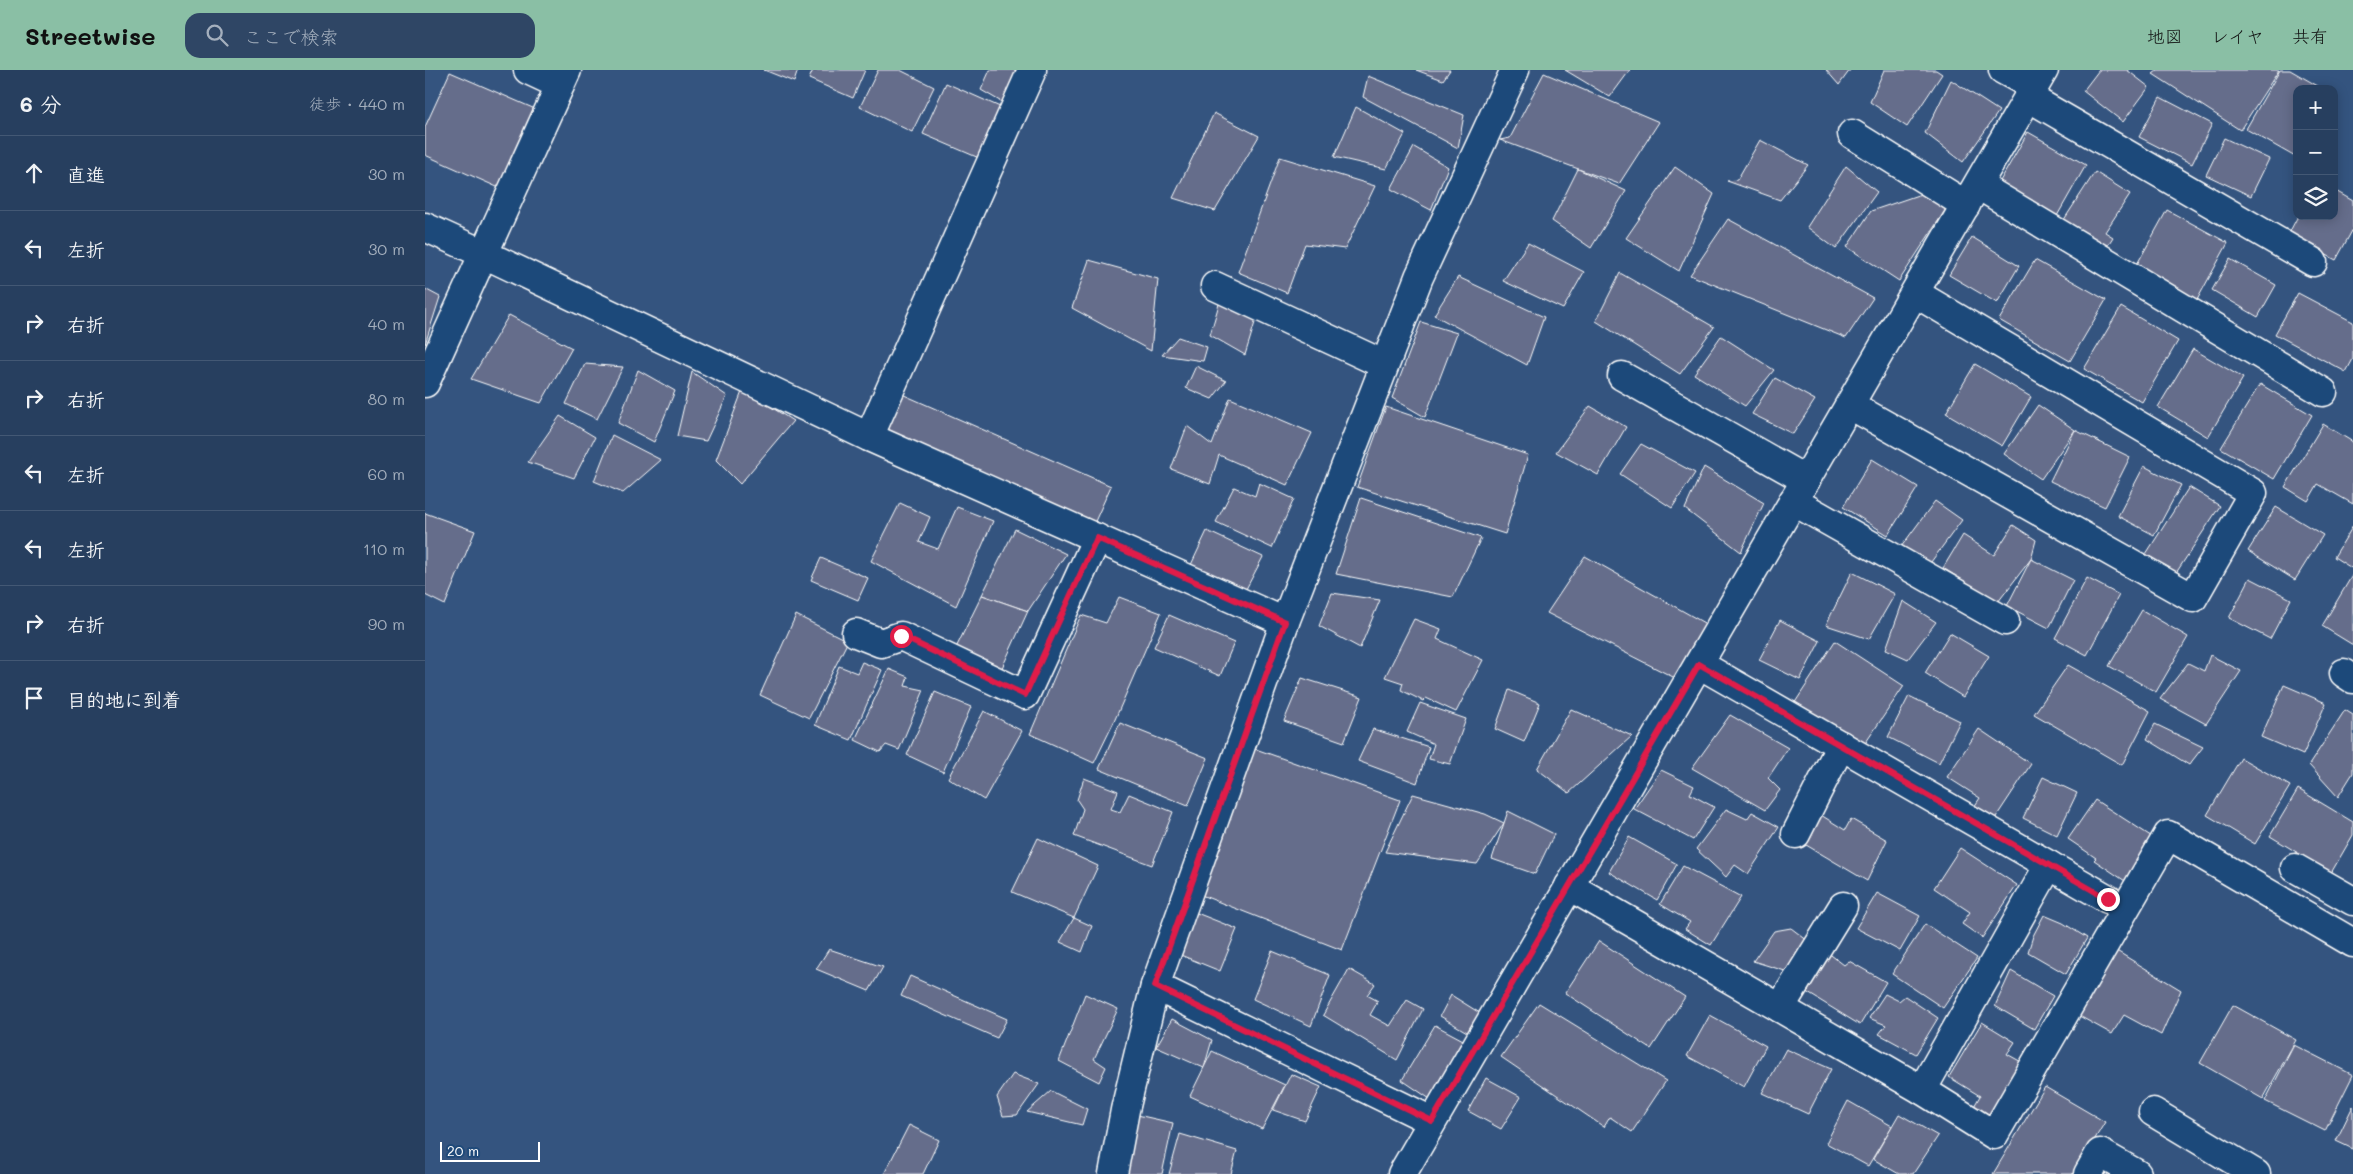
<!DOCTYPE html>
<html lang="ja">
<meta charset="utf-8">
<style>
body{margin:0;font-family:Mali,"Klee One",sans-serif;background:#2f4665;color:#f1f3f6}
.controls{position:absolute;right:15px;top:15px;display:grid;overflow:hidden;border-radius:10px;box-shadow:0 2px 12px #0003}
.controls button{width:45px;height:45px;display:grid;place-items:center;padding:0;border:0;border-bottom:1px solid #435874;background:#273f5f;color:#f1f3f6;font:25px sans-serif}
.scale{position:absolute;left:15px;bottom:12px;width:100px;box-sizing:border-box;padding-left:5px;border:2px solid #fff;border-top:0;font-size:14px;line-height:18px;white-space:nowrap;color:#fff;-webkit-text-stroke:4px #1f4a7a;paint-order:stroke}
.stop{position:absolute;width:15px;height:15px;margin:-11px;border:4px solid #e11d48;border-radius:50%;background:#fff}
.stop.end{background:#e11d48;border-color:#fff;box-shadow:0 1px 5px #0008}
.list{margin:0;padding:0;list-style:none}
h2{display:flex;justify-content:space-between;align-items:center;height:65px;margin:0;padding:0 20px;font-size:21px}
h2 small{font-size:16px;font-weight:400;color:#a4afbd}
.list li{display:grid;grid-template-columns:32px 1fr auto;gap:15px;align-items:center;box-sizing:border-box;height:75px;padding:0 20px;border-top:1px solid #435874}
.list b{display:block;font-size:19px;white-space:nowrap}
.list em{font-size:16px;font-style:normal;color:#a4afbd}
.icon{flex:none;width:28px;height:28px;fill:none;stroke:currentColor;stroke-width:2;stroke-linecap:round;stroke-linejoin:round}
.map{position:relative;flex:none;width:1928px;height:1104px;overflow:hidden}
header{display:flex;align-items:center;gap:30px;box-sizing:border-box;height:70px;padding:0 25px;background:#8abfa5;color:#111}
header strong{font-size:24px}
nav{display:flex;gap:28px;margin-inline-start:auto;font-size:18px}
.search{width:350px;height:45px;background:#2f4665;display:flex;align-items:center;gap:12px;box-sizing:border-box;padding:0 18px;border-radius:15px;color:#a4afbd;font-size:19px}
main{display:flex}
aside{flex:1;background:#273f5f}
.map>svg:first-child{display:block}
</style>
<header>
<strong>Streetwise</strong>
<div class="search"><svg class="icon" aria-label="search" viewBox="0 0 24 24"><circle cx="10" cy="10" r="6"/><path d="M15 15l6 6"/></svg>ここで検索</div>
<nav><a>地図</a><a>レイヤ</a><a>共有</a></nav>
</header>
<main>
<aside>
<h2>6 分<small>徒歩 · 440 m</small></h2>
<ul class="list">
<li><svg class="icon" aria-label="ahead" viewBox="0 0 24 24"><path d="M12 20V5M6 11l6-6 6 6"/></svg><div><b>直進</b></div><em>30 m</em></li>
<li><svg class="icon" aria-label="left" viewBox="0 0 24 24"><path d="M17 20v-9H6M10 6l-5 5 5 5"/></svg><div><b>左折</b></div><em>30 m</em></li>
<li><svg class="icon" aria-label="right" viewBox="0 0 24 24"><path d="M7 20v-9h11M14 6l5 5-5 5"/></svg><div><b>右折</b></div><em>40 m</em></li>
<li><svg class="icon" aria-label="right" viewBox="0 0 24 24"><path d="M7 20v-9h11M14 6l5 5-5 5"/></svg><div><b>右折</b></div><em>80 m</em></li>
<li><svg class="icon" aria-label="left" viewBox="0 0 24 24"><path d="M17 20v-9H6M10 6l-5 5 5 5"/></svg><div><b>左折</b></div><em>60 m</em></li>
<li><svg class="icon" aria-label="left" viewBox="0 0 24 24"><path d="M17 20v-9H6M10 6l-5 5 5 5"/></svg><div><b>左折</b></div><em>110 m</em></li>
<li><svg class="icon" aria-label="right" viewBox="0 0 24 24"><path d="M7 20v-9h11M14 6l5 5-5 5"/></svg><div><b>右折</b></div><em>90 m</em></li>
<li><svg class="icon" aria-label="arrive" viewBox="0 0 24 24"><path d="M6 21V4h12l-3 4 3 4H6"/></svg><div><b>目的地に到着</b></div></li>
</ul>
</aside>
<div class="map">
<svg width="1928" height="1104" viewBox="0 0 1928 1104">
<rect width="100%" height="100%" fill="#34547f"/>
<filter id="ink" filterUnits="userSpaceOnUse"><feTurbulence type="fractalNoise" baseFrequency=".02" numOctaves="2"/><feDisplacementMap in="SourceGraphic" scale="10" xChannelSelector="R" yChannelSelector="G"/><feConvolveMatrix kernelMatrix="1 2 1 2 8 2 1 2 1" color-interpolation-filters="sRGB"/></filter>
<g filter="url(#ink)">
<g fill="#656d8b" stroke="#fff">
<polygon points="339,0 373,0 369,12"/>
<polygon points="388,0 440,0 428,28 384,9"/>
<polygon points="453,0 475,0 509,17 487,62 435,37"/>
<polygon points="565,0 595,0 580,34 556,20"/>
<polygon points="991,0 1025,0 1018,10"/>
<polygon points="1140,0 1205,0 1185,27"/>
<polygon points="1401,0 1425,0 1414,15"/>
<polygon points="1459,0 1511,0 1517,4 1482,57 1445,32"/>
<polygon points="1674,0 1702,0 1724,17 1698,52 1658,21"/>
<polygon points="1733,0 1854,0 1815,60 1728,4"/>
<polygon points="1855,0 1865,0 1898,19 1872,19 1872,88 1821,59"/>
<polygon points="25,2 117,42 81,121 0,85 0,57"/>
<polygon points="1119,3 1234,52 1194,114 1075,70 1085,68"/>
<polygon points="943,6 1039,45 1033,78 938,27"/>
<polygon points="1526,10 1574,41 1538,92 1500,63"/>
<polygon points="521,13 584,41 561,91 498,64"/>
<polygon points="1735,27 1787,54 1767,94 1714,67"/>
<polygon points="931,37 980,64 961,99 909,87"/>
<polygon points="789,43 834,66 790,141 748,128"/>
<polygon points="1603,62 1661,95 1628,153 1570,120"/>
<polygon points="1799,68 1844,89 1826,126 1781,105"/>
<polygon points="1335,70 1383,95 1355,130 1302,111 1312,110"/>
<polygon points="989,77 1023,97 1006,140 966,119"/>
<polygon points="855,87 950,116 920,179 880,174 862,223 813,202"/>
<polygon points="1421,96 1452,122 1411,179 1382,157"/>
<polygon points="1250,97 1289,124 1254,201 1201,168"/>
<polygon points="1153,99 1201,121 1166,178 1127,151"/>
<polygon points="1670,102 1705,124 1680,162 1688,167 1674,189 1631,162"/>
<polygon points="1909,120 1928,131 1928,159 1911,190 1863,165 1873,146 1909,146"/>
<polygon points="1496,124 1521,139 1474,211 1422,177 1446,141"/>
<polygon points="1742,140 1803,173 1772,230 1711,196"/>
<polygon points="1303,149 1448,228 1421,268 1265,205"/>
<polygon points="1547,167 1594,196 1572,233 1524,205"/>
<polygon points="1103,173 1159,202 1138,239 1078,211"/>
<polygon points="1805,189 1851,215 1833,247 1787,220"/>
<polygon points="664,190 733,209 726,281 647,238"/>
<polygon points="1610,190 1681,230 1645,291 1574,250"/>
<polygon points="1195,203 1289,257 1255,304 1171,251"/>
<polygon points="1033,207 1119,247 1102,295 1009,245"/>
<polygon points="0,219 15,227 0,274"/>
<polygon points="1873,223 1928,252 1928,289 1921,302 1850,264"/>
<polygon points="794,234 832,246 820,285 785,265"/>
<polygon points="1696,237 1753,271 1717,332 1659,299"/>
<polygon points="84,245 147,278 116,333 46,309"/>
<polygon points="996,252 1032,263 1000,347 967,328"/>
<polygon points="1296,266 1349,300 1320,336 1269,304"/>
<polygon points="753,267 782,277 778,291 737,285"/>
<polygon points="1768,279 1818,308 1783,367 1733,337"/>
<polygon points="160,294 198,297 172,349 141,334"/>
<polygon points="1550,294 1606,327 1577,376 1521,343"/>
<polygon points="771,296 801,311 787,329 761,318"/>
<polygon points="213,300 250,321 229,372 193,353"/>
<polygon points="267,302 302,326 281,371 252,366"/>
<polygon points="1350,308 1390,330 1368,364 1327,344"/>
<polygon points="1835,314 1887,345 1849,409 1796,378"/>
<polygon points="318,319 368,351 315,414 291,390"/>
<polygon points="470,321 686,416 667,458 449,362"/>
<polygon points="805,328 887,363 862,415 794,385 785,414 746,399 762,356 787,375"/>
<polygon points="1613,335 1650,360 1616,409 1579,384"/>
<polygon points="1165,336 1201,357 1173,405 1131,382"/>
<polygon points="961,337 1103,385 1080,464 932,417"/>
<polygon points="135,346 170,367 149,408 103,392"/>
<polygon points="1898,354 1928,372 1928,434 1893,414 1883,431 1860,417"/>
<polygon points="1650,360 1705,387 1680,437 1625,411"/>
<polygon points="187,365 236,390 198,423 169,411"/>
<polygon points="1216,374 1270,403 1247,438 1195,404"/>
<polygon points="1447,389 1493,417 1463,465 1418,437"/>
<polygon points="1719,396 1756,415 1729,465 1693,446"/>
<polygon points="1279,397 1339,433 1316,482 1260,439"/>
<polygon points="834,413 869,429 847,478 791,452 809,417 830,426"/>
<polygon points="1764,417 1795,436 1751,503 1721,484"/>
<polygon points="936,428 1056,468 1028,527 911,504"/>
<polygon points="1510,431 1537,450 1503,496 1476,477"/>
<polygon points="475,433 505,447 494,472 513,479 532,437 568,451 531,536 446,491"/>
<polygon points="1851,437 1898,465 1870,510 1823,481"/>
<polygon points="0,443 50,461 20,535 0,525"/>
<polygon points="1588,455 1611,470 1606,489 1573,532 1518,498 1538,465 1569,485"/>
<polygon points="1928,456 1928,499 1909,487"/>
<polygon points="590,459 641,484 603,541 557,525"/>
<polygon points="782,461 838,487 821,519 765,497"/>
<polygon points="1160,486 1281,554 1254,610 1122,543"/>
<polygon points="396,488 443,508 433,530 386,510"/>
<polygon points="1606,489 1648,510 1624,558 1582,536"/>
<polygon points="1427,502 1470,524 1444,569 1401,555"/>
<polygon points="1928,504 1928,575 1897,556"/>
<polygon points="1662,508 1694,525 1662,585 1630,568"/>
<polygon points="1825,508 1866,529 1845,569 1804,548"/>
<polygon points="907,523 955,530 935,578 894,556"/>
<polygon points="557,525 603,541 571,611 527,586"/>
<polygon points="694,527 736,543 688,654 669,693 605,664 656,545 681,553"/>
<polygon points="1478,531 1511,552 1483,589 1461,579"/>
<polygon points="1717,540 1763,567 1731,622 1684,596"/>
<polygon points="371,545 423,571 384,648 335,625"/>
<polygon points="744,545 809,573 795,606 729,577"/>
<polygon points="989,549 1016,559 1012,569 1058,590 1031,642 1001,628 998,631 976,620 978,613 960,607"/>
<polygon points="1355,550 1395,571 1375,610 1334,590"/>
<polygon points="1525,563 1564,586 1538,627 1500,603"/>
<polygon points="1410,571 1479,616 1437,678 1369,634"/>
<polygon points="1785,585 1816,601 1781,654 1735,629 1763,593 1779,601"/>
<polygon points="437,592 457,600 426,670 390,655 414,596 432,603"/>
<polygon points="1643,595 1725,641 1697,695 1609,644"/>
<polygon points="464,599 483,607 480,616 499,620 474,680 461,675 455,682 430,670"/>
<polygon points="877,608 937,627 919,672 859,651"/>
<polygon points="1859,615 1901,633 1878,685 1836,667"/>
<polygon points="1084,620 1115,633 1099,672 1070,659"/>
<polygon points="510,622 546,637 518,702 482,685"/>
<polygon points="1484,626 1535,651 1514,693 1463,667"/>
<polygon points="995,633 1041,649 1025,694 1004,689 1009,674 982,662"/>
<polygon points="1146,639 1207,666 1144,723 1112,699"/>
<polygon points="1920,640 1928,645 1928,703 1913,727 1884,695"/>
<polygon points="559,641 597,661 559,730 523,708"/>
<polygon points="1305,645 1363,678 1343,708 1355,720 1340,740 1267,698"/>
<polygon points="695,653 783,688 763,736 674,699"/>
<polygon points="1730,654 1778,677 1764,695 1722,669"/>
<polygon points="948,659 1004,677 992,713 933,691"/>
<polygon points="1554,659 1606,694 1569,750 1549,737 1555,728 1522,707"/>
<polygon points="825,677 975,730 917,880 771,823"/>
<polygon points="1816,688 1865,716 1830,774 1782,745"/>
<polygon points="1236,700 1269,716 1265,724 1289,737 1268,770 1209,739"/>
<polygon points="1618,707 1652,723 1632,765 1598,748"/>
<polygon points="659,708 693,721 686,739 695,742 704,724 748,742 727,795 649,766 658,739 652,730"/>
<polygon points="1873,719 1928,752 1928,765 1906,803 1845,766"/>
<polygon points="988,724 1060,744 1079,753 1052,794 960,782"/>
<polygon points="1670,730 1735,772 1706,815 1669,790 1671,788 1643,769"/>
<polygon points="1301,739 1322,749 1327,742 1354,757 1323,804 1310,795 1301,807 1271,779"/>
<polygon points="1083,741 1129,764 1110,804 1067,789"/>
<polygon points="1391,742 1420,760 1426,749 1462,770 1442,811 1376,772"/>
<polygon points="1204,767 1252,794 1232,830 1184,802"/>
<polygon points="613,768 673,796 649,848 587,822"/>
<polygon points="1535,778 1592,815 1557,868 1537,854 1545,842 1509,818"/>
<polygon points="1258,796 1316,827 1286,875 1260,859 1265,852 1235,834"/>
<polygon points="1452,823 1495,846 1475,881 1431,858"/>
<polygon points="764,840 812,859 795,901 748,882"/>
<polygon points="1619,845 1638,853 1662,868 1641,904 1603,882 1608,866"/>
<polygon points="649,848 667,856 657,882 635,872"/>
<polygon points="1500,854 1552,888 1518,938 1467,904"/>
<polygon points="1366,858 1383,871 1360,901 1328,891 1349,861"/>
<polygon points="1174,871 1260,927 1226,979 1140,923"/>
<polygon points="1685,877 1756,920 1736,965 1699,945 1687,964 1647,942"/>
<polygon points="404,879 458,897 444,921 391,899"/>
<polygon points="847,881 905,905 886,956 828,929"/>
<polygon points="1402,882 1419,895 1424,891 1461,912 1435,955 1378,920"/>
<polygon points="924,899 950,914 942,925 953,931 945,945 965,956 982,930 998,939 972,990 898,945"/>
<polygon points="1586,901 1628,926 1609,959 1570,936"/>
<polygon points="485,906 582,949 572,968 476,926"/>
<polygon points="660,924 693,939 669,989 681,997 674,1012 634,991"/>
<polygon points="1460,924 1474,931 1480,926 1513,948 1491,984 1454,964 1461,955 1444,948"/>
<polygon points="1026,925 1058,945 1047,965 1015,946"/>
<polygon points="1114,933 1241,1011 1207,1062 1185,1047 1179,1057 1076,987"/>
<polygon points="1808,935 1871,970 1838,1029 1775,993"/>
<polygon points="1285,945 1341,976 1319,1017 1262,986"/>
<polygon points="747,949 787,970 779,998 731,977"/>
<polygon points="1557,952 1590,972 1582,984 1600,994 1567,1049 1548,1038 1555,1026 1524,1007"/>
<polygon points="1010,955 1040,971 1008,1031 977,1010"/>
<polygon points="1869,975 1928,1005 1900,1061 1840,1031"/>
<polygon points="1361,979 1406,999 1383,1044 1337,1023"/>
<polygon points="787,981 860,1015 837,1059 765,1026"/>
<polygon points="588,1004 614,1014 592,1045 578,1046 572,1027"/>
<polygon points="866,1004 896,1017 880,1051 848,1040"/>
<polygon points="1061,1008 1096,1027 1076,1059 1043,1041"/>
<polygon points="1620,1017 1680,1052 1649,1104 1568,1104"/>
<polygon points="626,1021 662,1039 657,1055 602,1042"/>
<polygon points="1423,1031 1467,1056 1443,1096 1401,1073"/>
<polygon points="1928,1036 1928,1079 1911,1071"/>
<polygon points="708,1044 748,1053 737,1104 697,1104"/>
<polygon points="1474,1044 1513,1066 1488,1104 1474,1104 1448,1089"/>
<polygon points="484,1055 514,1070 498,1104 459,1104"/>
<polygon points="755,1064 812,1081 806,1104 744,1104"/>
</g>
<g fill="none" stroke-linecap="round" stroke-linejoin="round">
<defs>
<g id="minor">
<polyline points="103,0 135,15"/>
<polyline points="1578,0 1609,17"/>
<polyline points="1603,27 1888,192"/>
<polyline points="1427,64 1541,135"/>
<polyline points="1553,115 1898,322"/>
<polyline points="0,157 59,184 444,367 860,552"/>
<polyline points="790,216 958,294"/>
<polyline points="1197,306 1381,410"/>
<polyline points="0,313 142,0"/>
<polyline points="1425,335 1768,528 1828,423 1490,223"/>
<polyline points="444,367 607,0"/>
<polyline points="1368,431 1580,551"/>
<polyline points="431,563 456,573 476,566 600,625 672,468"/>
<polyline points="1274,594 1683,829"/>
<polyline points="1919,603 1928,609"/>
<polyline points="1371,764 1416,675"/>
<polyline points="1870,798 1928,831"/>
<polyline points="1144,816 1497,1020 1569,1065 1743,765 1928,873"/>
<polyline points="730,916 1007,1051"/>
<polyline points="1355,938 1418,836"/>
<polyline points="1497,1020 1624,795"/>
<polyline points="1728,1042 1831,1104"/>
<polyline points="688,1104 700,1040 730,916 860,552 994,207 1090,0"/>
<polyline points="977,1104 1619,0"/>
<polyline points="1663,1104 1675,1083 1712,1104"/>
</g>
</defs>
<use href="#minor" stroke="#fff" stroke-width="31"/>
<use href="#minor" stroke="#1f4a7a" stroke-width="28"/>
</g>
</g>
<g fill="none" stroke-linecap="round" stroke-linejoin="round" filter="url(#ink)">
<polyline stroke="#e11d48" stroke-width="6" points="476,566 600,625 672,468 860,552 730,916 1007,1051 1274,594 1683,829"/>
</g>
</svg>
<div class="controls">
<button>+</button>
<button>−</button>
<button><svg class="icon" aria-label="layers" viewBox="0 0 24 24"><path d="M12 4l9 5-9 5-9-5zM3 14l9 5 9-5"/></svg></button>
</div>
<div class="scale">20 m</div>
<div class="stop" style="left:476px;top:566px"></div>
<div class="stop end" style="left:1683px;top:829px"></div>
</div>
</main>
